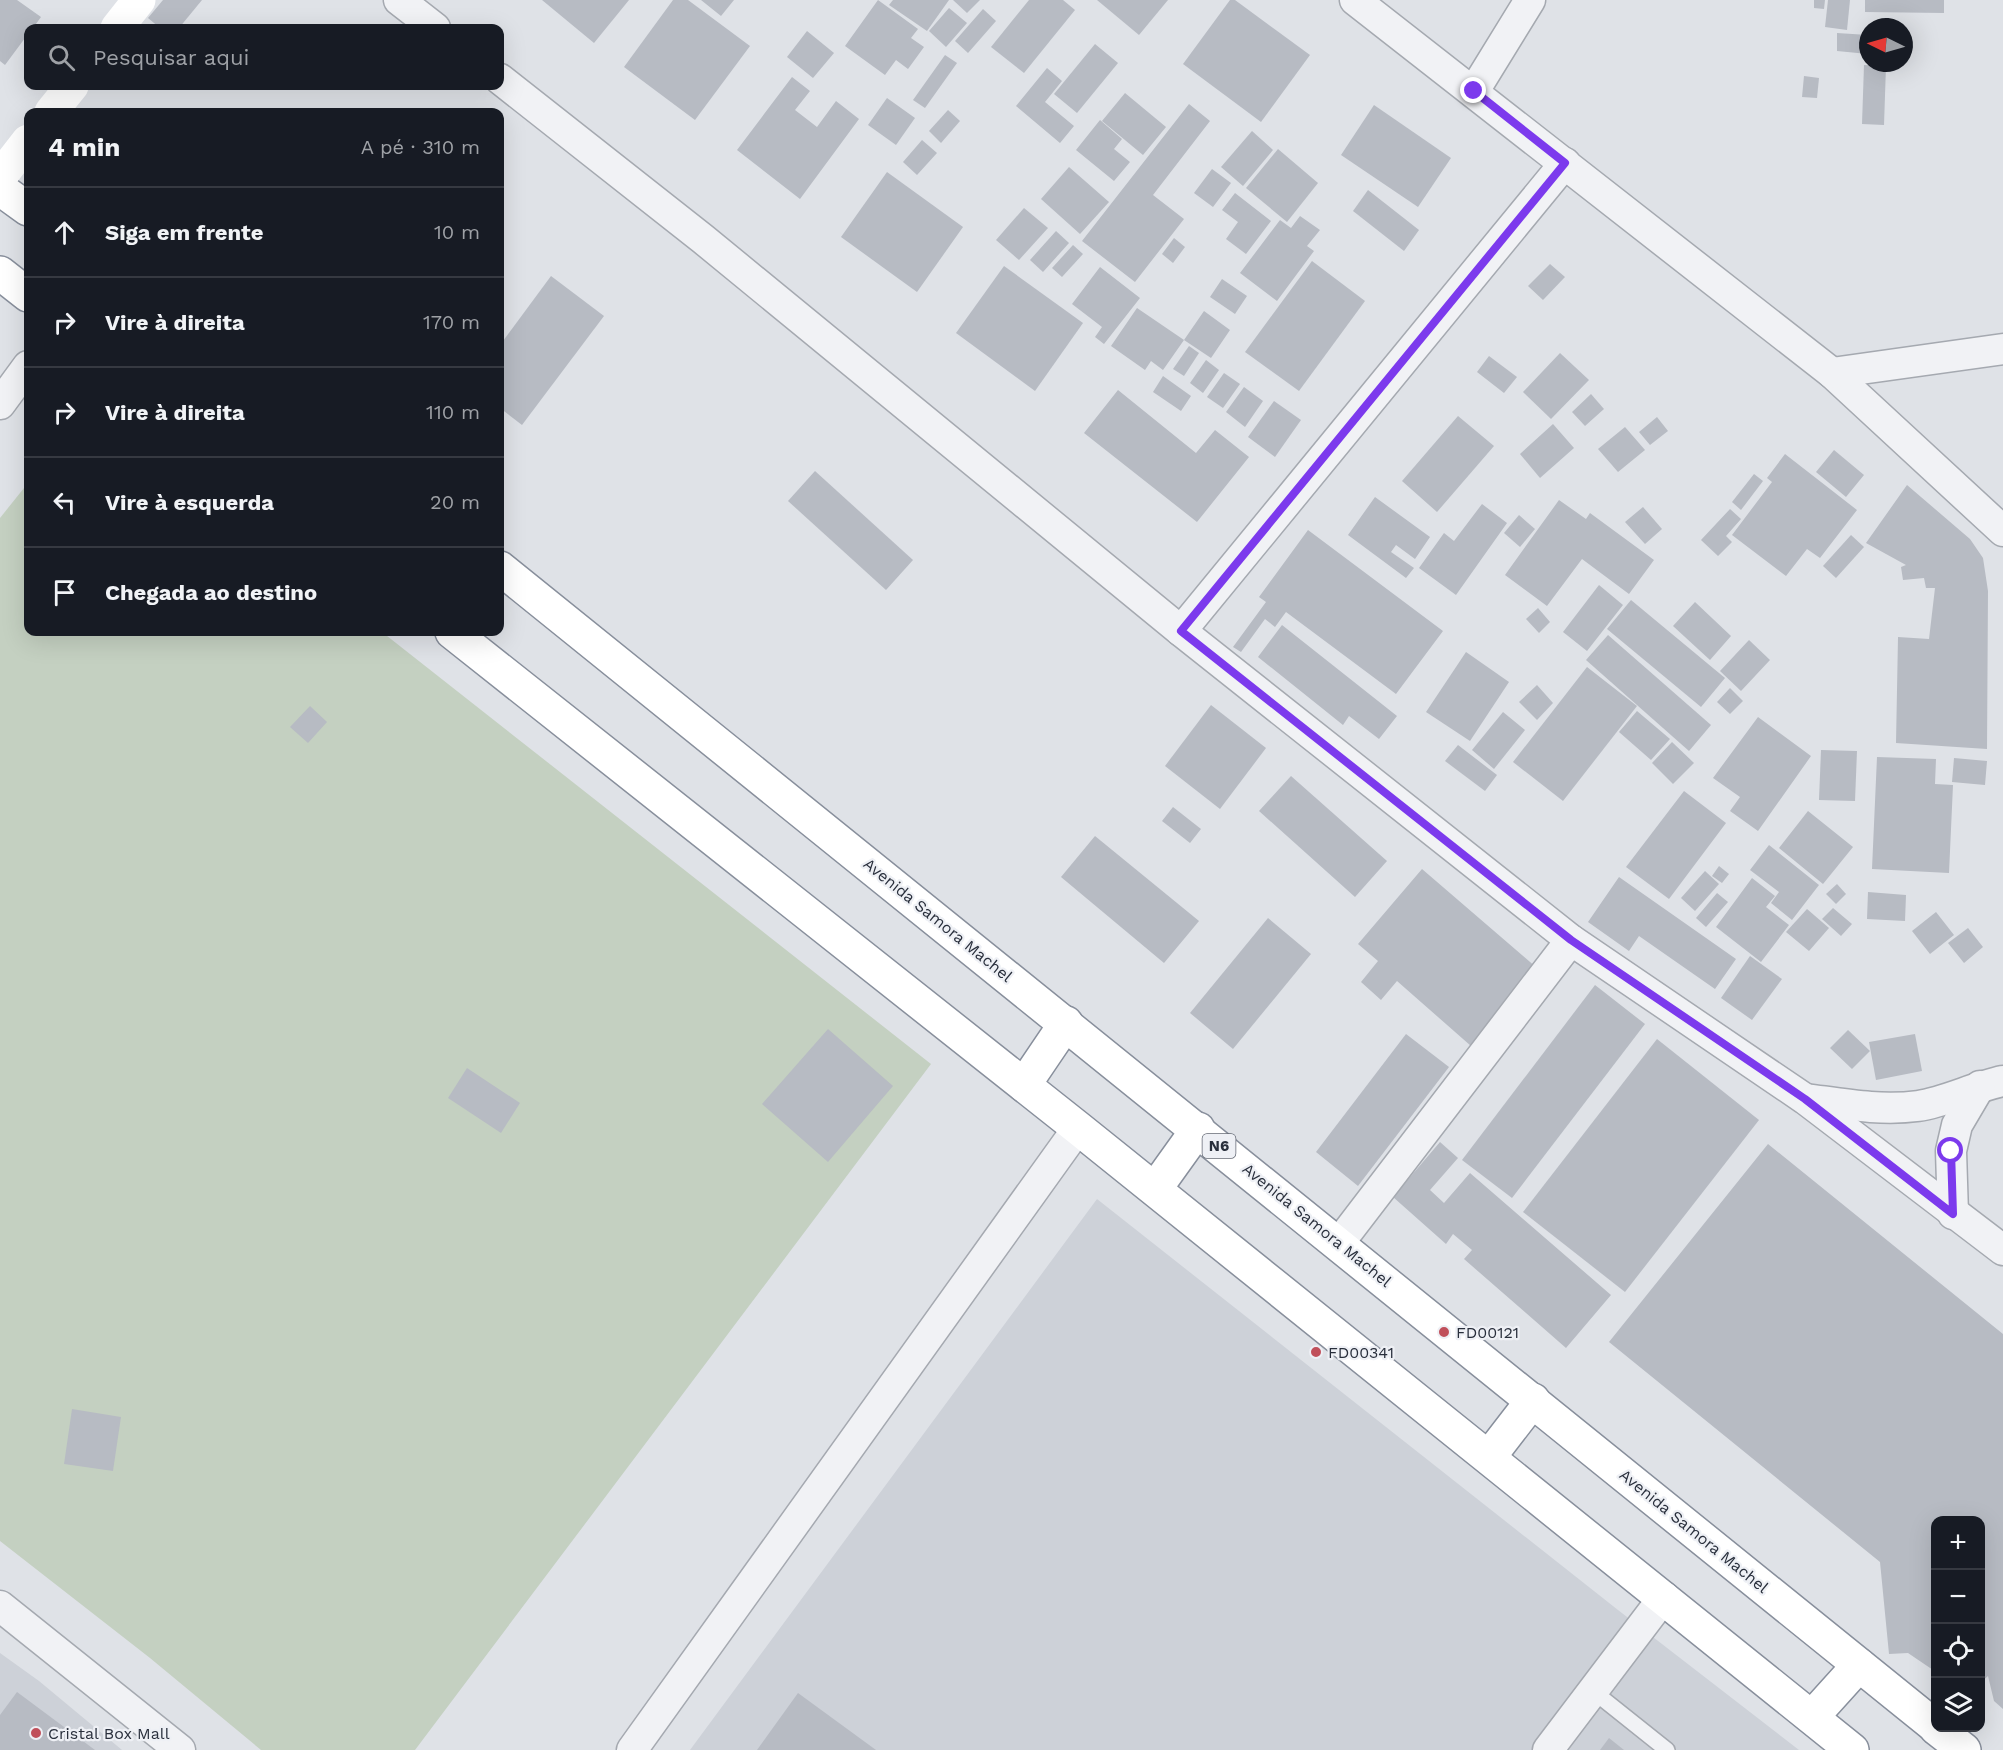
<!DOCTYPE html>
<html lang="pt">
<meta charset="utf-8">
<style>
body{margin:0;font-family:"Work Sans",sans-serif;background:#242831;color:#f1f3f6}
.controls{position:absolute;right:18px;bottom:18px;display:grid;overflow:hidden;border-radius:12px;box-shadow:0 6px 24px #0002}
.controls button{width:54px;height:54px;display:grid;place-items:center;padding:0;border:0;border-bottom:2px solid #363941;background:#171b24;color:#f1f3f6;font:30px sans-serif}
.compass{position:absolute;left:1859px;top:18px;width:54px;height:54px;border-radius:50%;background:#171b24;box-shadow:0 6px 24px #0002;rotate:275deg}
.stop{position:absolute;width:18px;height:18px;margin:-14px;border:4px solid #7c3aed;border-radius:50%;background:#fff}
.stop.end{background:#7c3aed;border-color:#fff;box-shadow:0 2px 6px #0008}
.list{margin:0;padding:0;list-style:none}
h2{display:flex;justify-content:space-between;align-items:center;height:78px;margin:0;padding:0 24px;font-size:26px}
h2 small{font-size:20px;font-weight:400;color:#9ea1a6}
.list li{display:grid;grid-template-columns:39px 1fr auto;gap:18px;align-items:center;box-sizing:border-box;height:90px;padding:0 24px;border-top:2px solid #363941}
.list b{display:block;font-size:22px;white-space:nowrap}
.list em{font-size:20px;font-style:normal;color:#9ea1a6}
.icon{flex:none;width:33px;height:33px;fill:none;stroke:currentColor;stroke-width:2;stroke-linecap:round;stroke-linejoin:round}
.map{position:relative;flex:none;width:2003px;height:1750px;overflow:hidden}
.search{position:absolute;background:#171b24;box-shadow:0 6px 24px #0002;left:24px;top:24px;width:480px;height:66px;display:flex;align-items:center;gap:15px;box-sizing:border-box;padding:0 21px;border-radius:12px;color:#9ea1a6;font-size:22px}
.panel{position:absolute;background:#171b24;box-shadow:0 6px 24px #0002;left:24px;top:108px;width:480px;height:528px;border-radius:12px}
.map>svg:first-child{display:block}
</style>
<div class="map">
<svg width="2003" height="1750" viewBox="0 0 2003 1750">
<rect width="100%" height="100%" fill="#dfe2e7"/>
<g fill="#cdd1d8">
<polygon points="1097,1199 1618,1610 1799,1750 690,1750"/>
<polygon points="0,1653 39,1681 122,1750 0,1750"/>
</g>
<polygon fill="#c4d0c1" points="28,483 28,632 382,632 931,1064 415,1750 261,1750 150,1658 0,1541 0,518"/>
<g fill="#b7bbc3">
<polygon points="0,0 17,0 41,17 33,28 28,28 28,34 5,65 0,61"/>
<polygon points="163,0 202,0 179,28 160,28 148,18"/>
<polygon points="542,0 629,0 594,43"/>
<polygon points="673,0 688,0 750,46 695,120 624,67"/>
<polygon points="701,0 734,0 721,16"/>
<polygon points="878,0 918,29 911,38 924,47 908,69 896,60 885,75 845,46"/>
<polygon points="893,0 949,0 927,31 889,5"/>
<polygon points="953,0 980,0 967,13"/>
<polygon points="1029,0 1063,0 1075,10 1024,73 991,47"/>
<polygon points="1097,0 1168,0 1139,35"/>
<polygon points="1230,0 1235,0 1310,55 1261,122 1183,64"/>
<polygon points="1814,0 1825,0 1824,9 1814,8"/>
<polygon points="1828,0 1850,0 1847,30 1825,27"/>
<polygon points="1865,0 1944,0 1944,13 1865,12"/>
<polygon points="949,8 967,23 946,47 929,31"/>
<polygon points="983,9 996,21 968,53 955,41"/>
<polygon points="807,31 834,53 813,78 787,57"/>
<polygon points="1837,33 1868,35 1868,54 1837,51"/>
<polygon points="1095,44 1118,63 1077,113 1054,94"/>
<polygon points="945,55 957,63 925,108 913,100"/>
<polygon points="1864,65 1886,66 1884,125 1862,124"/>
<polygon points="1047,68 1062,81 1045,102 1074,126 1060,143 1016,106"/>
<polygon points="1804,76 1819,78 1817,98 1802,97"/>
<polygon points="792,77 810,91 795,110 817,127 836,101 859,119 800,199 737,150"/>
<polygon points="1125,93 1166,127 1143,155 1102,121"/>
<polygon points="887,98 915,118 896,145 868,125"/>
<polygon points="1189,104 1210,121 1153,195 1184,219 1135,282 1082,241"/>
<polygon points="1374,105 1451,158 1418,207 1341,155"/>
<polygon points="948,110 960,121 941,143 929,131"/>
<polygon points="1100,120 1122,139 1114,149 1130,162 1114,181 1076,150"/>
<polygon points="1252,131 1273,150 1243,186 1221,167"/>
<polygon points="922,140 937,153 917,175 903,162"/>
<polygon points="1278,149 1318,183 1287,222 1246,188"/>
<polygon points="1069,167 1109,202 1080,234 1041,199"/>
<polygon points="1212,169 1231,183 1213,207 1194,193"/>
<polygon points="887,172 963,227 917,292 841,237"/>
<polygon points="1368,190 1419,230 1404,251 1353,211"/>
<polygon points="1235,193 1271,221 1246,254 1226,239 1238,222 1222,210"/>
<polygon points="1024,208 1048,228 1019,260 996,240"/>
<polygon points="1300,216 1320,230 1307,246 1314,251 1277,301 1240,273 1280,220 1291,228"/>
<polygon points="1056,231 1069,243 1043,272 1030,260"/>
<polygon points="1174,238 1185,247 1173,263 1162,254"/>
<polygon points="1073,245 1083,254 1062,277 1052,268"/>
<polygon points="1312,261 1365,301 1299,391 1245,352"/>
<polygon points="1550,264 1565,277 1543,300 1528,286"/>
<polygon points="1004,266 1083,323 1035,391 956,333"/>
<polygon points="1100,267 1140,298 1104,344 1095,337 1102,327 1072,304"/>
<polygon points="551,276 604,316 522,425 500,408 500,345"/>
<polygon points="1222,279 1247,296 1235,314 1210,297"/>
<polygon points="1137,308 1184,340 1204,311 1230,330 1211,358 1184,340 1163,370 1151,361 1145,370 1111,346"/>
<polygon points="1189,346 1199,353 1184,376 1173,369"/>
<polygon points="1560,353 1589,380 1551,419 1523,392"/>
<polygon points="1489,356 1517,377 1504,393 1477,372"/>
<polygon points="1206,360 1219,370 1203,393 1190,383"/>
<polygon points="1224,373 1240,384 1223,408 1207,397"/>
<polygon points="1163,376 1191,396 1181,411 1153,392"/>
<polygon points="1244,387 1263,401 1245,427 1226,412"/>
<polygon points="1118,390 1196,453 1215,430 1249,457 1197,522 1084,433"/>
<polygon points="1591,394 1604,409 1585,426 1572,412"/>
<polygon points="1274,401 1301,420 1275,457 1248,437"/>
<polygon points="1458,416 1494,446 1437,512 1402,481"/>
<polygon points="1657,417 1668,431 1650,445 1639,432"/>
<polygon points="1553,424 1574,448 1540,478 1520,454"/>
<polygon points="1625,427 1645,450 1618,472 1598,449"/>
<polygon points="1834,450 1864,475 1846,497 1816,472"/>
<polygon points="1785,454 1857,510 1820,558 1807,549 1786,576 1732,535 1772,482 1767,478"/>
<polygon points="815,471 913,560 886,590 788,501"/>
<polygon points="1754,474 1763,481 1741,510 1732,502"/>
<polygon points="1907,485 1970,539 1983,558 1988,591 1987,749 1896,743 1898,637 1929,639 1935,588 1926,588 1924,578 1903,580 1901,567 1906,565 1866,543"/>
<polygon points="1375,497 1430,537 1415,559 1396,545 1391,552 1414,568 1406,578 1348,535"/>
<polygon points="1559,500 1586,519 1590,513 1654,560 1629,594 1582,559 1547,606 1505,575"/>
<polygon points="1482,504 1507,523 1456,595 1419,568 1444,533 1454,541"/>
<polygon points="1643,507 1662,529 1645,544 1625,522"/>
<polygon points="1730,509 1741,519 1726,536 1732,542 1718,556 1701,540"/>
<polygon points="1519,515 1535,529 1520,547 1504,533"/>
<polygon points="1308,530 1443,631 1396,694 1286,612 1275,627 1265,619 1241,652 1233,647 1266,602 1259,597"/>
<polygon points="1851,535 1864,547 1836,578 1823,566"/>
<polygon points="1599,585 1623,605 1587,651 1563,632"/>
<polygon points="1631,600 1725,678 1701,707 1607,629"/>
<polygon points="1695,602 1731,636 1710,660 1673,626"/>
<polygon points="1538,608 1550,622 1539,633 1526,619"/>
<polygon points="1282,625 1397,716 1379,739 1349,716 1343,725 1258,657"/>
<polygon points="1608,635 1711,725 1689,751 1586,660"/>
<polygon points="1749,640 1770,660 1741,691 1720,671"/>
<polygon points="1466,652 1509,682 1470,741 1426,712"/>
<polygon points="1587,667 1637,706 1563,801 1513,762"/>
<polygon points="1537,685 1553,703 1537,720 1519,702"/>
<polygon points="1730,688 1743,701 1730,714 1717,702"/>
<polygon points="1211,705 1266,748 1220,809 1165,766"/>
<polygon points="310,706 327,722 308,743 290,727"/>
<polygon points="1637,711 1670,739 1651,760 1619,732"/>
<polygon points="1503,712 1525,730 1494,769 1472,750"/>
<polygon points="1758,717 1811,756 1758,831 1730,811 1740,797 1713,778"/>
<polygon points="1672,742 1694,763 1673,784 1652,763"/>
<polygon points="1458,745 1497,775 1485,791 1445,761"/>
<polygon points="1821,750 1857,751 1855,801 1819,800"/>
<polygon points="1877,757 1936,759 1935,784 1953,785 1949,873 1872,869"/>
<polygon points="1954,758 1987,761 1985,785 1952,782"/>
<polygon points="1291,776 1387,861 1355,897 1259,811"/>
<polygon points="1684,791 1726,823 1669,899 1626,867"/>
<polygon points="1173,807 1201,829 1190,843 1162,821"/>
<polygon points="1808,811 1853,847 1823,884 1779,848"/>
<polygon points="1095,836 1199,921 1164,963 1061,877"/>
<polygon points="1769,845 1819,885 1792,920 1771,903 1779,892 1750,870"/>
<polygon points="1719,866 1729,874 1722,883 1712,876"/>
<polygon points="1422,869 1537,968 1471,1046 1397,981 1381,1000 1361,982 1378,961 1358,944"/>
<polygon points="1705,871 1719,884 1695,911 1681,898"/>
<polygon points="1619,877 1736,959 1715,989 1639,936 1629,951 1588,922"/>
<polygon points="1752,878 1775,896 1766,907 1789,925 1761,962 1716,927"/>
<polygon points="1837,884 1846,894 1836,904 1826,894"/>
<polygon points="1868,892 1906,895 1905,921 1867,919"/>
<polygon points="1717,893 1728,902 1706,927 1696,918"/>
<polygon points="1833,908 1852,924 1841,936 1822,919"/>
<polygon points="1807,909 1829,928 1809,951 1786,932"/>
<polygon points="1936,912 1954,935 1930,954 1912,931"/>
<polygon points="1268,918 1311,954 1233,1049 1190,1013"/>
<polygon points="1968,928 1983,947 1964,963 1948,943"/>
<polygon points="1750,956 1782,979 1752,1020 1721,998"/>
<polygon points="1595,985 1645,1024 1512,1198 1462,1160"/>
<polygon points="828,1029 893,1086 828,1162 762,1104"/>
<polygon points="1848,1030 1870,1051 1852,1069 1830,1048"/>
<polygon points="1406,1034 1449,1067 1358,1186 1316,1152"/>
<polygon points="1915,1034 1922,1071 1876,1080 1869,1042"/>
<polygon points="1657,1039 1759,1120 1625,1292 1523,1212"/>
<polygon points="467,1068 520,1103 501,1133 448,1098"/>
<polygon points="1440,1142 1458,1158 1430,1190 1444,1203 1470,1173 1611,1295 1566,1348 1464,1259 1472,1250 1453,1234 1446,1244 1393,1197"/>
<polygon points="1768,1144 2003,1334 2003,1709 1994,1701 1988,1676 1980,1683 1980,1520 1936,1520 1936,1672 1908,1653 1889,1654 1880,1562 1609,1342"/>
<polygon points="72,1409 121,1417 113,1471 64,1464"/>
<polygon points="17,1692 95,1750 0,1750 0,1715"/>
<polygon points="798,1693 876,1750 757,1750"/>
<polygon points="1609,1738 1624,1750 1600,1750"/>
</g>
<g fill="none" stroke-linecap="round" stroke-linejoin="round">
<defs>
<polyline id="lane" points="1593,1691 1667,1750"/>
<g id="street">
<polyline points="399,0 435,28"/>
<polyline points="1355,0 1832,373 2003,531"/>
<polyline points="500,79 703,239 1181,631 1571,940 1805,1099 2003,1250"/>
<polyline points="1474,91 1530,0"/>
<polyline points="1832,373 2003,349"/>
<polyline points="0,404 28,366"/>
<polyline points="1181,631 1565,163"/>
<path d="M 1806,1099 C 1844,1104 1880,1111 1918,1106 C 1946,1102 1974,1087 2003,1081"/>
<polyline points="1953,1214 1951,1151 1957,1125 1980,1086"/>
<polyline points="1339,1243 1571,940"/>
<polyline points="0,1606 180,1750"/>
<polyline points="632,1750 1078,1128"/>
<polyline points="1548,1750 1664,1597"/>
</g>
<g id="highway">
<polyline points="0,189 28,209"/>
<polyline points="0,273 28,295"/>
<polyline points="500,568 1936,1727"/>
<polyline points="452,632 1078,1128 1852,1750"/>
<polyline points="1024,1085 1066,1023"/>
<polyline points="1155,1189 1198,1129"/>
<polyline points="1489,1457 1533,1400"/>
<polyline points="1812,1717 1859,1665"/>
<polyline points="1936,1728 1964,1750"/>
</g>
</defs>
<use href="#lane" stroke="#a5a9b0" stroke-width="18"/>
<use href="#street" stroke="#a5a9b0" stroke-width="33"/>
<use href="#highway" stroke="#888f9c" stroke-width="36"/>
<use href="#lane" stroke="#f1f2f5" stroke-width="15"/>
<use href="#street" stroke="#f1f2f5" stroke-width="30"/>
<g stroke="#fff" stroke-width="33">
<polyline points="117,28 139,0"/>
<polyline points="51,112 72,86"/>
<polyline points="0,177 28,141"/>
</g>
<use href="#highway" stroke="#fff" stroke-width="33"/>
</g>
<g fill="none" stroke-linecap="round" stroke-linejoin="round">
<polyline stroke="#7c3aed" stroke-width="8" points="1474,91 1565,163 1181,631 1571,940 1805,1099 1953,1214 1951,1151"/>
</g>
<g fill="#c04f5a" stroke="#eef0f5" stroke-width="2">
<circle cx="1444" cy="1332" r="6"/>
<circle cx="1316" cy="1352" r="6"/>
<circle cx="36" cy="1733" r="6"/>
</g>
<g text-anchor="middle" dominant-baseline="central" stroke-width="4.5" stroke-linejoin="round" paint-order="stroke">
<rect fill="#eef0f5" stroke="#646974" stroke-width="1.5" x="1202.5" y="1134" width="33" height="24" rx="4.5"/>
<g font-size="15" font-weight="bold" fill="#292f3c">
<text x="1219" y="1146">N6</text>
</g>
<g font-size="16" fill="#292f3c" stroke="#eef0f5">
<text transform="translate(938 920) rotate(39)">Avenida Samora Machel</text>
<text transform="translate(1317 1225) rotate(39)">Avenida Samora Machel</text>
<text transform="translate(1694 1531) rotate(39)">Avenida Samora Machel</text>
</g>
<g font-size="16" fill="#292f3c" stroke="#eef0f5" text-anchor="start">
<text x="1456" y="1332">FD00121</text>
<text x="1328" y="1352">FD00341</text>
<text x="48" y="1733">Cristal Box Mall</text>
</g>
</g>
</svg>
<div class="controls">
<button>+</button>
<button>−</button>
<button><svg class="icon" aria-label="locate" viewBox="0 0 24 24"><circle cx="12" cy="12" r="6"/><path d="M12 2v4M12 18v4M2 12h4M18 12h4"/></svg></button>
<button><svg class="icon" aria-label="layers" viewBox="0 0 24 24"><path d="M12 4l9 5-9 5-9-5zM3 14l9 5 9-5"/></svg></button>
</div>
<svg class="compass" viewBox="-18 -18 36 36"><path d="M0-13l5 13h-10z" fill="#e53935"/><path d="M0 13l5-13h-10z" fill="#9ea1a6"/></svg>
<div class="stop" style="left:1951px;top:1151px"></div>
<div class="stop end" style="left:1474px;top:91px"></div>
<div class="search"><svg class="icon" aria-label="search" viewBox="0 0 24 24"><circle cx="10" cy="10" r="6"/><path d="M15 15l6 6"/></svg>Pesquisar aqui</div>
<section class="panel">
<h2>4 min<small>A pé · 310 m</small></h2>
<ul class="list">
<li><svg class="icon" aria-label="ahead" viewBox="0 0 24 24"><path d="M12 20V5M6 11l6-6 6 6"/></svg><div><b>Siga em frente</b></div><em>10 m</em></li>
<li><svg class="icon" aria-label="right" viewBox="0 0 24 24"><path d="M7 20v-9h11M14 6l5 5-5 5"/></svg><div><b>Vire à direita</b></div><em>170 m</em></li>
<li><svg class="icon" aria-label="right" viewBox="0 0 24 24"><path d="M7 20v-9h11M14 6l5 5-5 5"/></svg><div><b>Vire à direita</b></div><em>110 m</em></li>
<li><svg class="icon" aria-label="left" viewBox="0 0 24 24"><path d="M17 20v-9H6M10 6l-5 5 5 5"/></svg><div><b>Vire à esquerda</b></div><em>20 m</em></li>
<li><svg class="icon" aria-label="arrive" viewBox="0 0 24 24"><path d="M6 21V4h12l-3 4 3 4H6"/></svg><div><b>Chegada ao destino</b></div></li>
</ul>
</section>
</div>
